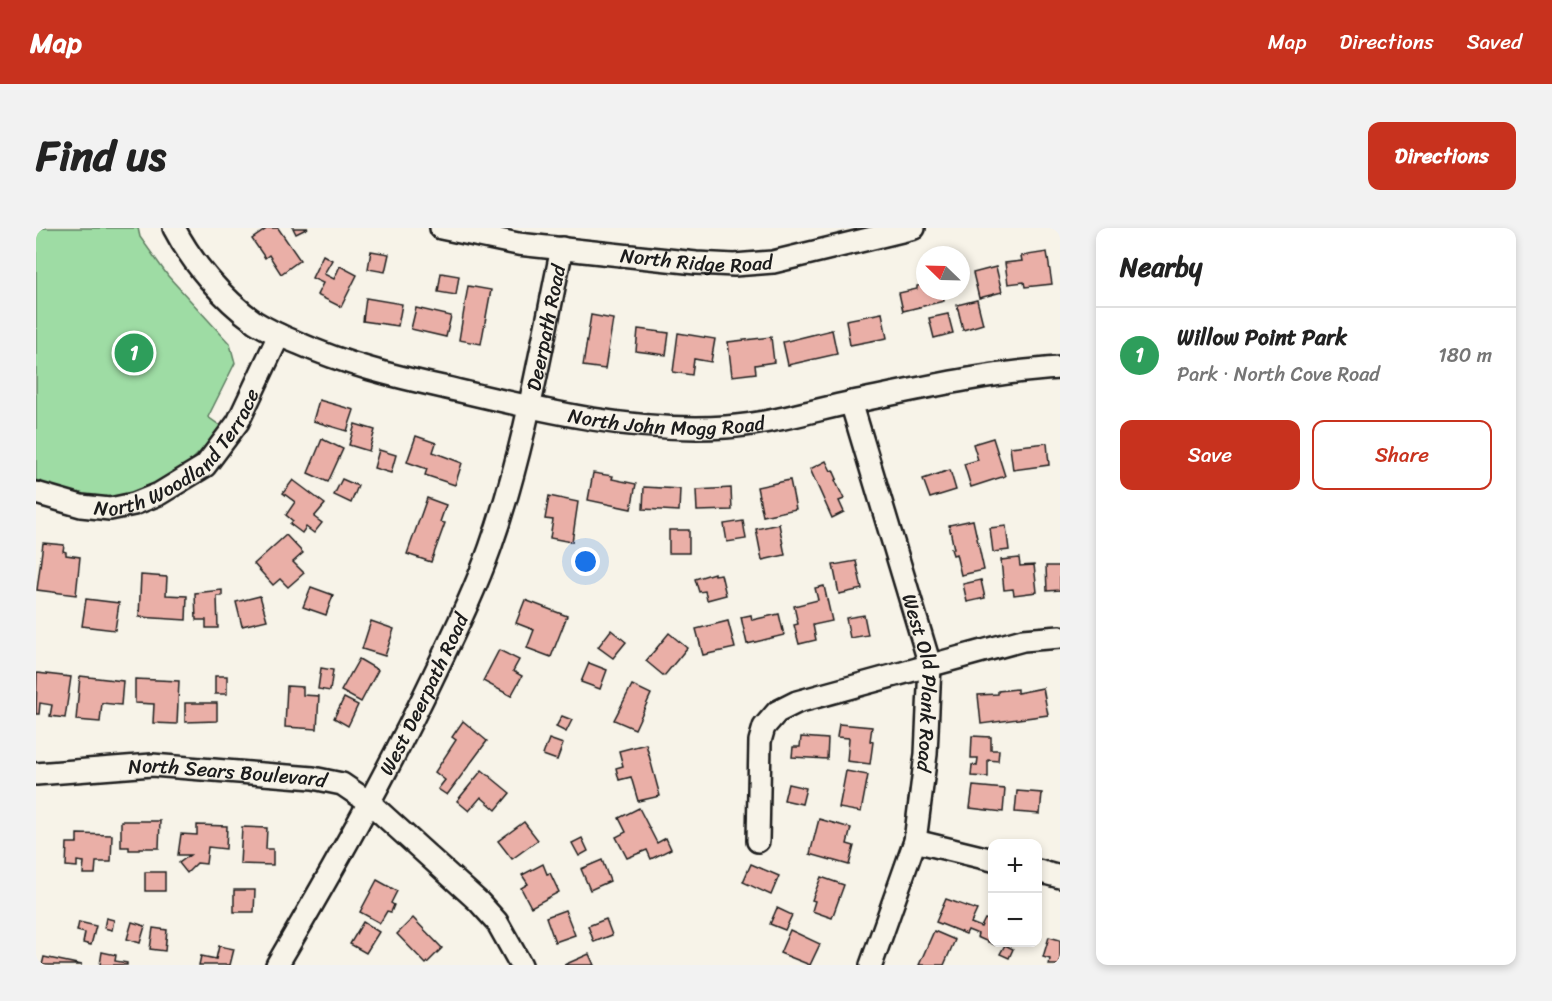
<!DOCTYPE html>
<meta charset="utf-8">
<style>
body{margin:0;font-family:Sriracha,sans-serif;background:#f2f2f2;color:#222}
.controls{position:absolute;right:18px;bottom:18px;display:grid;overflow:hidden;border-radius:12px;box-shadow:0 3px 9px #0003}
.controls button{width:54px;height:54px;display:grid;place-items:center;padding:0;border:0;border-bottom:2px solid #e0e0e0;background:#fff;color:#222;font:30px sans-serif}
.compass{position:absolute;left:880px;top:18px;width:54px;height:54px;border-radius:50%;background:#fff;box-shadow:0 3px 9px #0003;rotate:293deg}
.you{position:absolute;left:550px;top:334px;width:21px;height:21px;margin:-15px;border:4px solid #fff;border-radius:50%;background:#1a73e8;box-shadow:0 0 0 9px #1a73e833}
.badge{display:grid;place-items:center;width:39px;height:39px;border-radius:50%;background:#c8321e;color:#fff;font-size:20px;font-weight:700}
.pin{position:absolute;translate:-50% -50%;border:3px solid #fff;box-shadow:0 2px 6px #0006}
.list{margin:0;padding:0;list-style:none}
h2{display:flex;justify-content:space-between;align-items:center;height:78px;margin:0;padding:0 24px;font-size:26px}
h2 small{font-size:20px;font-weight:400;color:#767676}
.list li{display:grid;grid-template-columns:39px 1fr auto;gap:18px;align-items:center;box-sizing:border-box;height:96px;padding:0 24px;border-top:2px solid #e0e0e0}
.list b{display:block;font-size:22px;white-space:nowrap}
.list p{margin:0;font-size:20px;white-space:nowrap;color:#767676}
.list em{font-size:20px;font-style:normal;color:#767676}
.actions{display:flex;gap:12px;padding:18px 24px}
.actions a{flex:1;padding:14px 0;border:2px solid #c8321e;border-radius:12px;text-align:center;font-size:21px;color:#c8321e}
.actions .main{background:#c8321e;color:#fff}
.map{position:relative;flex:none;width:1024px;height:737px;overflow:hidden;border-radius:12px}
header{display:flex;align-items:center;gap:36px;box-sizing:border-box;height:84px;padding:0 30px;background:#c8321e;color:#fff}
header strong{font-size:28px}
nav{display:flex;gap:33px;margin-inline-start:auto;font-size:21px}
.intro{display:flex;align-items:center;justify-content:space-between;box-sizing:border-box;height:144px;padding:0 36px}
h1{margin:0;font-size:42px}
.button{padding:15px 27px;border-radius:12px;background:#c8321e;color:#fff;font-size:21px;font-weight:700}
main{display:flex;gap:36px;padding:0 36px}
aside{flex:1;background:#fff;border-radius:12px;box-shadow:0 3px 9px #0003}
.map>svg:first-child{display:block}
</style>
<header>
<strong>Map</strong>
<nav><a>Map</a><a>Directions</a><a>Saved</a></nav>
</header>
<div class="intro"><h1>Find us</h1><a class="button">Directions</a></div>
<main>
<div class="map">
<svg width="1024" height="737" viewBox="0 0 1024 737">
<rect width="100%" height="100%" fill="#f7f3e8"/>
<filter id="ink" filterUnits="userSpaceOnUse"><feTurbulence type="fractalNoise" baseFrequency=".0167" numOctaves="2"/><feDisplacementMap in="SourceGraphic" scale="12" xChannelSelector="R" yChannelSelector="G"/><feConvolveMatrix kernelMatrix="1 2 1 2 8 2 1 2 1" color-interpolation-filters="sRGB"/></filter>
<g filter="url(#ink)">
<path fill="#9edca4" stroke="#5d7c60" stroke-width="1.5" d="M 0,0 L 102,0 L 104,9 L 132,48 L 194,116 L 199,135 L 172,189 L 186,199 C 164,226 130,263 95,269 C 87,270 79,269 71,269 C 42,270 25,266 0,252 Z"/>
<g fill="#eaafa7" stroke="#1c1c1c" stroke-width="1.5">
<polygon points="232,0 242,0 264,32 245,46 233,27 229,30 216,11"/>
<polygon points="257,0 272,0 260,6"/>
<polygon points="335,23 353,26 349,44 332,41"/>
<polygon points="1011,24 1016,56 989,59 988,54 972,56 969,35 986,33 985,28"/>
<polygon points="287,27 296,32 288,46 298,51 304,38 321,47 305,79 281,67 287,55 276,50"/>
<polygon points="960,39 966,64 943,70 937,45"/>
<polygon points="405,45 423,48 420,67 402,64"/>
<polygon points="889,56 889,63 906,63 908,73 867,83 863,65 881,61 881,58"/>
<polygon points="432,58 455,62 445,116 423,112"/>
<polygon points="330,70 366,76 362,98 327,93"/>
<polygon points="941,72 947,96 927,102 921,77"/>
<polygon points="380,80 415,88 410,109 375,101"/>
<polygon points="846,85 851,110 814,117 810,92"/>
<polygon points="912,86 917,105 898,110 893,90"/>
<polygon points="555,87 577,91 569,141 547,138"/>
<polygon points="602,101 633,105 630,127 600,123"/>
<polygon points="796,102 801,126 752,137 747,114"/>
<polygon points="642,105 679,111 675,134 658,131 656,147 637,144"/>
<polygon points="735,109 738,134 719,137 720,145 696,148 692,114"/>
<polygon points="283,172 318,182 311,203 277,193"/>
<polygon points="319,196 339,202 333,223 313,217"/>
<polygon points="380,208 400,215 397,224 426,235 419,257 389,247 391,241 371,234"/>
<polygon points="957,210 969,248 935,259 928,236 942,232 937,216"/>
<polygon points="286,211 307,221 292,254 272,245"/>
<polygon points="1011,215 1013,237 977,242 974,219"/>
<polygon points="343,222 360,227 355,245 338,240"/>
<polygon points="790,233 795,243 797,242 801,251 799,252 808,271 803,273 808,284 796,290 774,241"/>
<polygon points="914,242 920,262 894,270 887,251"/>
<polygon points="557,245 577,248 576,251 600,256 595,281 552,272"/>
<polygon points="306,251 322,258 315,275 298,267"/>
<polygon points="257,252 289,276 278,289 286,295 278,305 270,299 266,305 254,296 257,293 250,287 259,274 247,265"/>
<polygon points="754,252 760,281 727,288 721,259"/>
<polygon points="608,259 644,261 643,283 607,281"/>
<polygon points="695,260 696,282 661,283 660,262"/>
<polygon points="513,268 542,274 536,314 514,310 517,292 509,291"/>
<polygon points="391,270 410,277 404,294 409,295 395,334 371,326"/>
<polygon points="937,292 948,342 925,347 920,326 917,327 915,321 918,321 913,297"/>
<polygon points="707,293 710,311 691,314 688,296"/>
<polygon points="743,296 749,327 726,332 720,301"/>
<polygon points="970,298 973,322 957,324 954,300"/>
<rect x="633" y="302" width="20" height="23"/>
<polygon points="250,307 267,325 257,334 268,345 252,359 244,351 237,357 218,336"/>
<polygon points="7,315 28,317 27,323 30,324 30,327 44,329 40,367 1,362"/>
<polygon points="983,330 984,338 998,337 1001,364 978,367 977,361 968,362 965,332"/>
<polygon points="820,333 826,361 803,366 797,337"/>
<polygon points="1010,338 1024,338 1024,362 1011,363"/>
<polygon points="678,345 678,347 685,346 690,367 671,372 669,363 663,364 659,351"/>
<polygon points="105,347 131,349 130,367 151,368 150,392 103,389"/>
<polygon points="945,352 949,370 931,374 927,356"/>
<polygon points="788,358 796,393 777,397 780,412 763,416 758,397 762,396 758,378 782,372 779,360"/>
<polygon points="275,359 297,367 290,387 267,379"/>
<polygon points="186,362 186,368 181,368 182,400 170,400 170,392 160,392 159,365"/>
<polygon points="224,368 231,392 206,398 200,374"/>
<polygon points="50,371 83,375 79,402 46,398"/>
<polygon points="489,372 531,388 515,429 491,420 498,402 480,395"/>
<polygon points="743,386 748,407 711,416 705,389 715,387 716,392"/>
<polygon points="828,387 832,407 814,410 810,390"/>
<polygon points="335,393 358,401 349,428 326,421"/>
<polygon points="692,393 699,420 667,427 660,401"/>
<polygon points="575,402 590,414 577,430 562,419"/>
<polygon points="633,405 651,420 628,448 610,433"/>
<polygon points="463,422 483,432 477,443 486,448 475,468 447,453"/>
<polygon points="323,431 342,442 325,474 305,463"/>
<polygon points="553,435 571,442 564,461 545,454"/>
<polygon points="285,440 297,442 294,463 282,461"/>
<polygon points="1,445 35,449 29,490 14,488 16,477 4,475 3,486 0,486"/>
<polygon points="44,448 87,453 85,477 66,475 64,494 40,492"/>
<rect x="179" y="448" width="12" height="18"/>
<polygon points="99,451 143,453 141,496 117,495 118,476 99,475"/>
<polygon points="596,457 615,466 599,501 578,492"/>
<polygon points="251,458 267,459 267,467 283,468 281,501 249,499"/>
<polygon points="1007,460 1012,487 945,496 942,467 962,466 962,463 981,461 981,465"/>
<polygon points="308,470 322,477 312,498 298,490"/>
<polygon points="149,475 181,475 181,493 149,494"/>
<polygon points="526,488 536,492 530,504 520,499"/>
<polygon points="427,493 451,513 411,567 402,561 409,552 399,544 420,512 416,509"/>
<polygon points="803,496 836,499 834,513 837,514 834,536 811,533 813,510 801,509"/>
<polygon points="936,508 955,509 955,522 963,522 962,533 952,532 952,549 935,548 936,537 941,538 942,530 935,530"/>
<polygon points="765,509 792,511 791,531 756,529 757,519 764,519"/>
<polygon points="513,511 527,516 521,532 507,527"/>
<polygon points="610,516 624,568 602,573 595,549 583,552 580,540 587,538 583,523"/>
<polygon points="446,542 474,565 460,582 445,569 433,583 421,573"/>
<polygon points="810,543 832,547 825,584 803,580"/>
<polygon points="752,556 770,560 766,576 748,572"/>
<polygon points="937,558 969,561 967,584 934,580"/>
<polygon points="981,563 1006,565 1004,586 979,584"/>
<polygon points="603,580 621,615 630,610 635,621 615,631 611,622 591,630 580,609 590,604 583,590"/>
<polygon points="783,591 815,600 811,616 818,618 813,637 774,626"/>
<polygon points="85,593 124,593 123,620 103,620 103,622 93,622 93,619 85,619"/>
<polygon points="488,594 502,612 476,631 462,613"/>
<polygon points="161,597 191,598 190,621 172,619 170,636 161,635 151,645 143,635 154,627 142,627 145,606 161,607"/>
<polygon points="206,599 231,600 230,621 237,621 237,637 204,636"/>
<polygon points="41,606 76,607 75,634 60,634 59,646 47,646 48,634 41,633 41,639 30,638 31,615 41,615"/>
<polygon points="546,610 552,623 543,628 536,615"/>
<polygon points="566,632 574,653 554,662 545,641"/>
<polygon points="507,636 511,646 514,645 523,664 495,679 485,660 492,656 486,647"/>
<polygon points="715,636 743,648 735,667 707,654"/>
<rect x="109" y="644" width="20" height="19"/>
<polygon points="785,649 808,657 796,690 776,683 779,673 776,672"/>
<polygon points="341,652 361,663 355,675 358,677 355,684 351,683 344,695 324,684"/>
<polygon points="198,662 219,662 218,684 198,684"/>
<polygon points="910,671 941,682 935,695 945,699 949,691 957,694 957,714 960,714 959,717 941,709 942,706 932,702 930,706 900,694"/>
<polygon points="741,680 756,687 749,702 734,696"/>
<polygon points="529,682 539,707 519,714 510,689"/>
<polygon points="70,690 78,692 76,702 68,700"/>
<polygon points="377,690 406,720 390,736 361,706"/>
<polygon points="570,691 576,707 558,714 552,698"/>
<polygon points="43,694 60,698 55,717 47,715 49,705 41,703"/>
<polygon points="96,694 109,698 104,715 91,711"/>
<polygon points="327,694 343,704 330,725 314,716"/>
<polygon points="117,700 131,702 129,723 114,721"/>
<polygon points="754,702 784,716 774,737 744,725"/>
<polygon points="898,703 919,712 908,737 883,737"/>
<polygon points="1013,709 1024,712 1024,737 1013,737 1014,731 1007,729"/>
<polygon points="969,717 977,721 973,730 964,726"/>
<polygon points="183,718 198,721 194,737 163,737 165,728 180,731"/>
<polygon points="66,724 80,727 79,733 91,735 91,737 64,737"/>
<polygon points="553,726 558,737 528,737"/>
<polygon points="8,729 46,737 6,737"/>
</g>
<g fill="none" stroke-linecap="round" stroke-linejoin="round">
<defs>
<g id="minor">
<path id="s1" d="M 138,0 C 156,35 187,71 219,94 C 232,102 247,109 262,115 C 309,136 357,148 407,159 C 500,181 594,205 690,199 C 733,196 775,183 817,174 C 885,160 955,144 1024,140"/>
<path id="s2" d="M 405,0 L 482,16 L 660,35 L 698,37 L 737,34 L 878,0"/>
<path id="s3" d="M 815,174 L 894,437 L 890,526 L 879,613 L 835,737"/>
<path id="s4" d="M 0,265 L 45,278 L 74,281 L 98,276 L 123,266 L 169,238 L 202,194 L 243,107"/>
<path id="s5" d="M 0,546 L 116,537 L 277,550 L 306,556 L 334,575 L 443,674 L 461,694 L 485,737"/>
<polyline points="722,613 724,513 728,499 741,484 761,474 987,412 1024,409"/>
<polyline points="879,613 957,632"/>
<polyline points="1002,643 1024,649"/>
<path id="s6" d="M 241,737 C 296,643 350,548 397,449 C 417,407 438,365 454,320 C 488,224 505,121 526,20"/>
</g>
</defs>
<use href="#minor" stroke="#1c1c1c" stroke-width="26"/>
<use href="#minor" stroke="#f7f3e8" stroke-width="21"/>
</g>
</g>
<g text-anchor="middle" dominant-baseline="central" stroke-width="4.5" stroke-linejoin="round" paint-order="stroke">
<g font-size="20" fill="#1c1c1c" stroke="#f7f3e8">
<text stroke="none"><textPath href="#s2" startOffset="258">North Ridge Road</textPath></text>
<text stroke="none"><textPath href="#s6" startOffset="696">Deerpath Road</textPath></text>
<text stroke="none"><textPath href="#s1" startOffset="552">North John Mogg Road</textPath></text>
<text stroke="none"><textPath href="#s4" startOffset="166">North Woodland Terrace</textPath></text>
<text stroke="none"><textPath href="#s3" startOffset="291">West Old Plank Road</textPath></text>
<text stroke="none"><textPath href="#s6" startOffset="308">West Deerpath Road</textPath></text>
<text stroke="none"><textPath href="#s5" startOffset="192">North Sears Boulevard</textPath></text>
</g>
</g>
</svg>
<div class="controls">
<button>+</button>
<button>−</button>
</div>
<svg class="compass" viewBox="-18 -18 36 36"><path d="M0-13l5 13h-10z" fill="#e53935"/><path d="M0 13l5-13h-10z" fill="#767676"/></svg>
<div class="you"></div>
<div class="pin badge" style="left:98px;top:125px;background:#2e9e5b">1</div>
</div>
<aside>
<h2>Nearby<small></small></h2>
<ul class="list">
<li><span class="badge" style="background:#2e9e5b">1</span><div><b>Willow Point Park</b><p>Park · North Cove Road</p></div><em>180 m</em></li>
</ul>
<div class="actions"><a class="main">Save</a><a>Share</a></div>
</aside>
</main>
